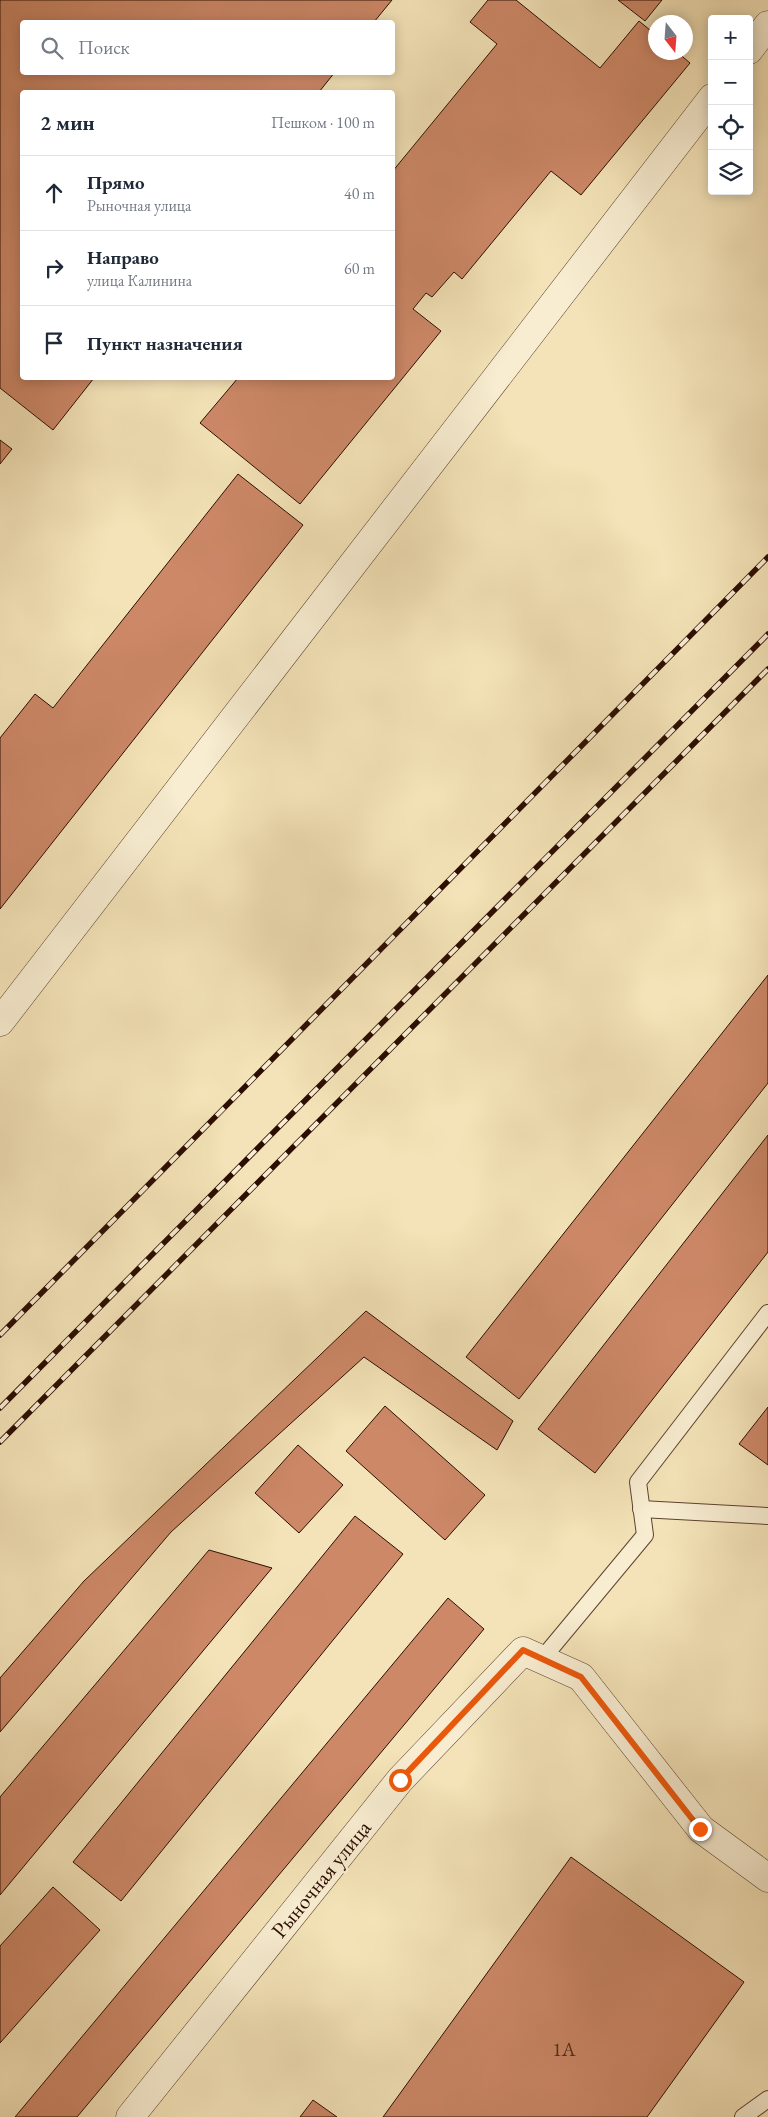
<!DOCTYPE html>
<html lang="ru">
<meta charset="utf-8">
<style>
body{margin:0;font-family:"EB Garamond",serif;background:#f2f2f3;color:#1f2937}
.controls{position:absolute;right:15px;top:15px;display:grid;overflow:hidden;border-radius:5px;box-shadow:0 2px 12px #0003}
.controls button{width:45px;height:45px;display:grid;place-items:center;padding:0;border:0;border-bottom:1px solid #e0e1e3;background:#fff;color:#1f2937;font:25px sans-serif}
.compass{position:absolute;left:648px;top:15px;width:45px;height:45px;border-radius:50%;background:#fff;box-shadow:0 2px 12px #0003;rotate:163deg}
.stop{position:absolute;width:15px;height:15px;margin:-11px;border:4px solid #ea580c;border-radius:50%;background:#fff}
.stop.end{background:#ea580c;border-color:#fff;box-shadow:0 1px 5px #0008}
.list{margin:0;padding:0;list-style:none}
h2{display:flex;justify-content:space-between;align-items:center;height:65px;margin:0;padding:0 20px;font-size:21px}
h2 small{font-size:16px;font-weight:400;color:#747a83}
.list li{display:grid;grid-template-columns:32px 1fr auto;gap:15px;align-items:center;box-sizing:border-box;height:75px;padding:0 20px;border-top:1px solid #e0e1e3}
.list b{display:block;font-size:19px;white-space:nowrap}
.list p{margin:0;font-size:16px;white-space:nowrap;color:#747a83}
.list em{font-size:16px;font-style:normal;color:#747a83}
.icon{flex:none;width:28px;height:28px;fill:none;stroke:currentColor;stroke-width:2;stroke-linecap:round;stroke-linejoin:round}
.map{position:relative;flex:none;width:768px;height:2117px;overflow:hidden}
.search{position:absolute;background:#fff;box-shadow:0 2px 12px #0003;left:20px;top:20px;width:375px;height:55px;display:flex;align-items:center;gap:12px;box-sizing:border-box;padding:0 18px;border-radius:5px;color:#747a83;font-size:19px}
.panel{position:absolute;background:#fff;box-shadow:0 2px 12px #0003;left:20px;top:90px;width:375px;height:290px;border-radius:5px}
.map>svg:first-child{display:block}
</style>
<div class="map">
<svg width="768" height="2117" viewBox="0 0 768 2117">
<rect width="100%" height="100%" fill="#f4e3b8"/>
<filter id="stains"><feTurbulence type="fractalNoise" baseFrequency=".004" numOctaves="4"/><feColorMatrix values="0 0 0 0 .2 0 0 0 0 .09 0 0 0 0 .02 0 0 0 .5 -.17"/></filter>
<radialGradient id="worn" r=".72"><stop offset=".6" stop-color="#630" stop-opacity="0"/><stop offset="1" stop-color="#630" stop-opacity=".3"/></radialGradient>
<g fill="#cd8868" stroke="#2c0d01">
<polygon points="0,0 392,0 374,22 22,22 22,72 335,72 319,92 22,92 22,378 94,378 53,430 0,388"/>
<polygon points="488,0 516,0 600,68 639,21 656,35 656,52 677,52 690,63 581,195 551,171 462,279 454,272 432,297 426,293 413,309 441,331 300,504 200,423 238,378 392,378 392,172 497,44 470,22"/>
<polygon points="618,0 662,0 645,21"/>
<polygon points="0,440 12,449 0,464"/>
<polygon points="238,474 303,525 0,909 0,738 35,694 53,708"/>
<polygon points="768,975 768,1083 519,1399 466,1357"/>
<polygon points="768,1135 768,1252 595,1473 538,1429"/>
<polygon points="366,1311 513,1421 497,1450 364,1357 171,1532 0,1732 0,1678 84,1581"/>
<polygon points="385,1406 485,1495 445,1540 346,1451"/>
<polygon points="768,1407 768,1465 739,1444"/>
<polygon points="298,1445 343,1485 299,1533 255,1493"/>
<polygon points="355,1516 403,1554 121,1901 73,1862"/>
<polygon points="209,1550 272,1568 0,1895 0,1797"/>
<polygon points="448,1598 484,1629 77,2117 15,2117"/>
<polygon points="571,1857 744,1982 647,2117 383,2117"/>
<polygon points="53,1887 100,1930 0,2043 0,1946"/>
<polygon points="313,2100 337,2117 300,2117"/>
</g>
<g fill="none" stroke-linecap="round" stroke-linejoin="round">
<defs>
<g id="lane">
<polyline points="641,1509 768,1516"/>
<polyline points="542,1659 645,1535 638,1482 768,1313"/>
<polyline points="743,2117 768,2099"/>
</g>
<g id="street">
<polyline points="749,50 768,25"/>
<polyline points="0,1022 712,98"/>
<polyline points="130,2117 400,1780 523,1651 581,1677 701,1829 768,1878"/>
</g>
</defs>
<use href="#lane" stroke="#5e422f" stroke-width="18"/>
<use href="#street" stroke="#5e422f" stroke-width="29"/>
<use href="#lane" stroke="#f8edd1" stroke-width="16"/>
<use href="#street" stroke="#f8edd1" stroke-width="28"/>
<defs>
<g id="rail">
<polyline points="0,1335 768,557"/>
<polyline points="0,1408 768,634"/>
<polyline points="0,1442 768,669"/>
</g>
</defs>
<use href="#rail" stroke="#2c0d01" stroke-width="5.5"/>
<use href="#rail" stroke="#f8edd1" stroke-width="4" stroke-dasharray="11" stroke-linecap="butt"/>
</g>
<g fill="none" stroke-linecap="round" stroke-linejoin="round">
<polyline stroke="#ea580c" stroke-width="6" points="400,1780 523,1650 581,1677 700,1829"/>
</g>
<g text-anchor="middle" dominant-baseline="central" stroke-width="5" stroke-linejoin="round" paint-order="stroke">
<g font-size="20" fill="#542c1b">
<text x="564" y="2049">1А</text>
</g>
<g font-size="22" fill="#2c0d01" stroke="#f8edd1">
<text transform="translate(321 1879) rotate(-51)">Рыночная улица</text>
</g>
</g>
<rect width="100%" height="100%" filter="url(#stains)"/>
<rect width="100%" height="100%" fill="url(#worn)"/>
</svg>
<div class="controls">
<button>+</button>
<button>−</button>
<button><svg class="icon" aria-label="locate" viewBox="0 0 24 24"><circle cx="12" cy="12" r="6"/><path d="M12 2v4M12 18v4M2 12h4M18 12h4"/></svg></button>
<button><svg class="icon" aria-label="layers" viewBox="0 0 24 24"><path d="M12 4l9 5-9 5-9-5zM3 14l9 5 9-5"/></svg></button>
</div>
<svg class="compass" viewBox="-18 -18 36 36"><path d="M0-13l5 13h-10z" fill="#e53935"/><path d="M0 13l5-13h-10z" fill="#747a83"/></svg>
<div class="stop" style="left:400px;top:1780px"></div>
<div class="stop end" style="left:700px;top:1829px"></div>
<div class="search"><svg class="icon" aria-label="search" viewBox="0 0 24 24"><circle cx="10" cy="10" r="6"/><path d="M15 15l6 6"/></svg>Поиск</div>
<section class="panel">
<h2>2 мин<small>Пешком · 100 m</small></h2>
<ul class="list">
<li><svg class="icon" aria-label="ahead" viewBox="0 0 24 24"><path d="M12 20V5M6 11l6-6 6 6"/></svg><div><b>Прямо</b><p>Рыночная улица</p></div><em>40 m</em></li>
<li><svg class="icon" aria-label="right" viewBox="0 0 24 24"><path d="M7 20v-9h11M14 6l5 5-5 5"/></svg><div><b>Направо</b><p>улица Калинина</p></div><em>60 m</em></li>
<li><svg class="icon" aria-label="arrive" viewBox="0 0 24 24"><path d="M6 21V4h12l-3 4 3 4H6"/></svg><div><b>Пункт назначения</b></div></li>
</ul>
</section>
</div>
